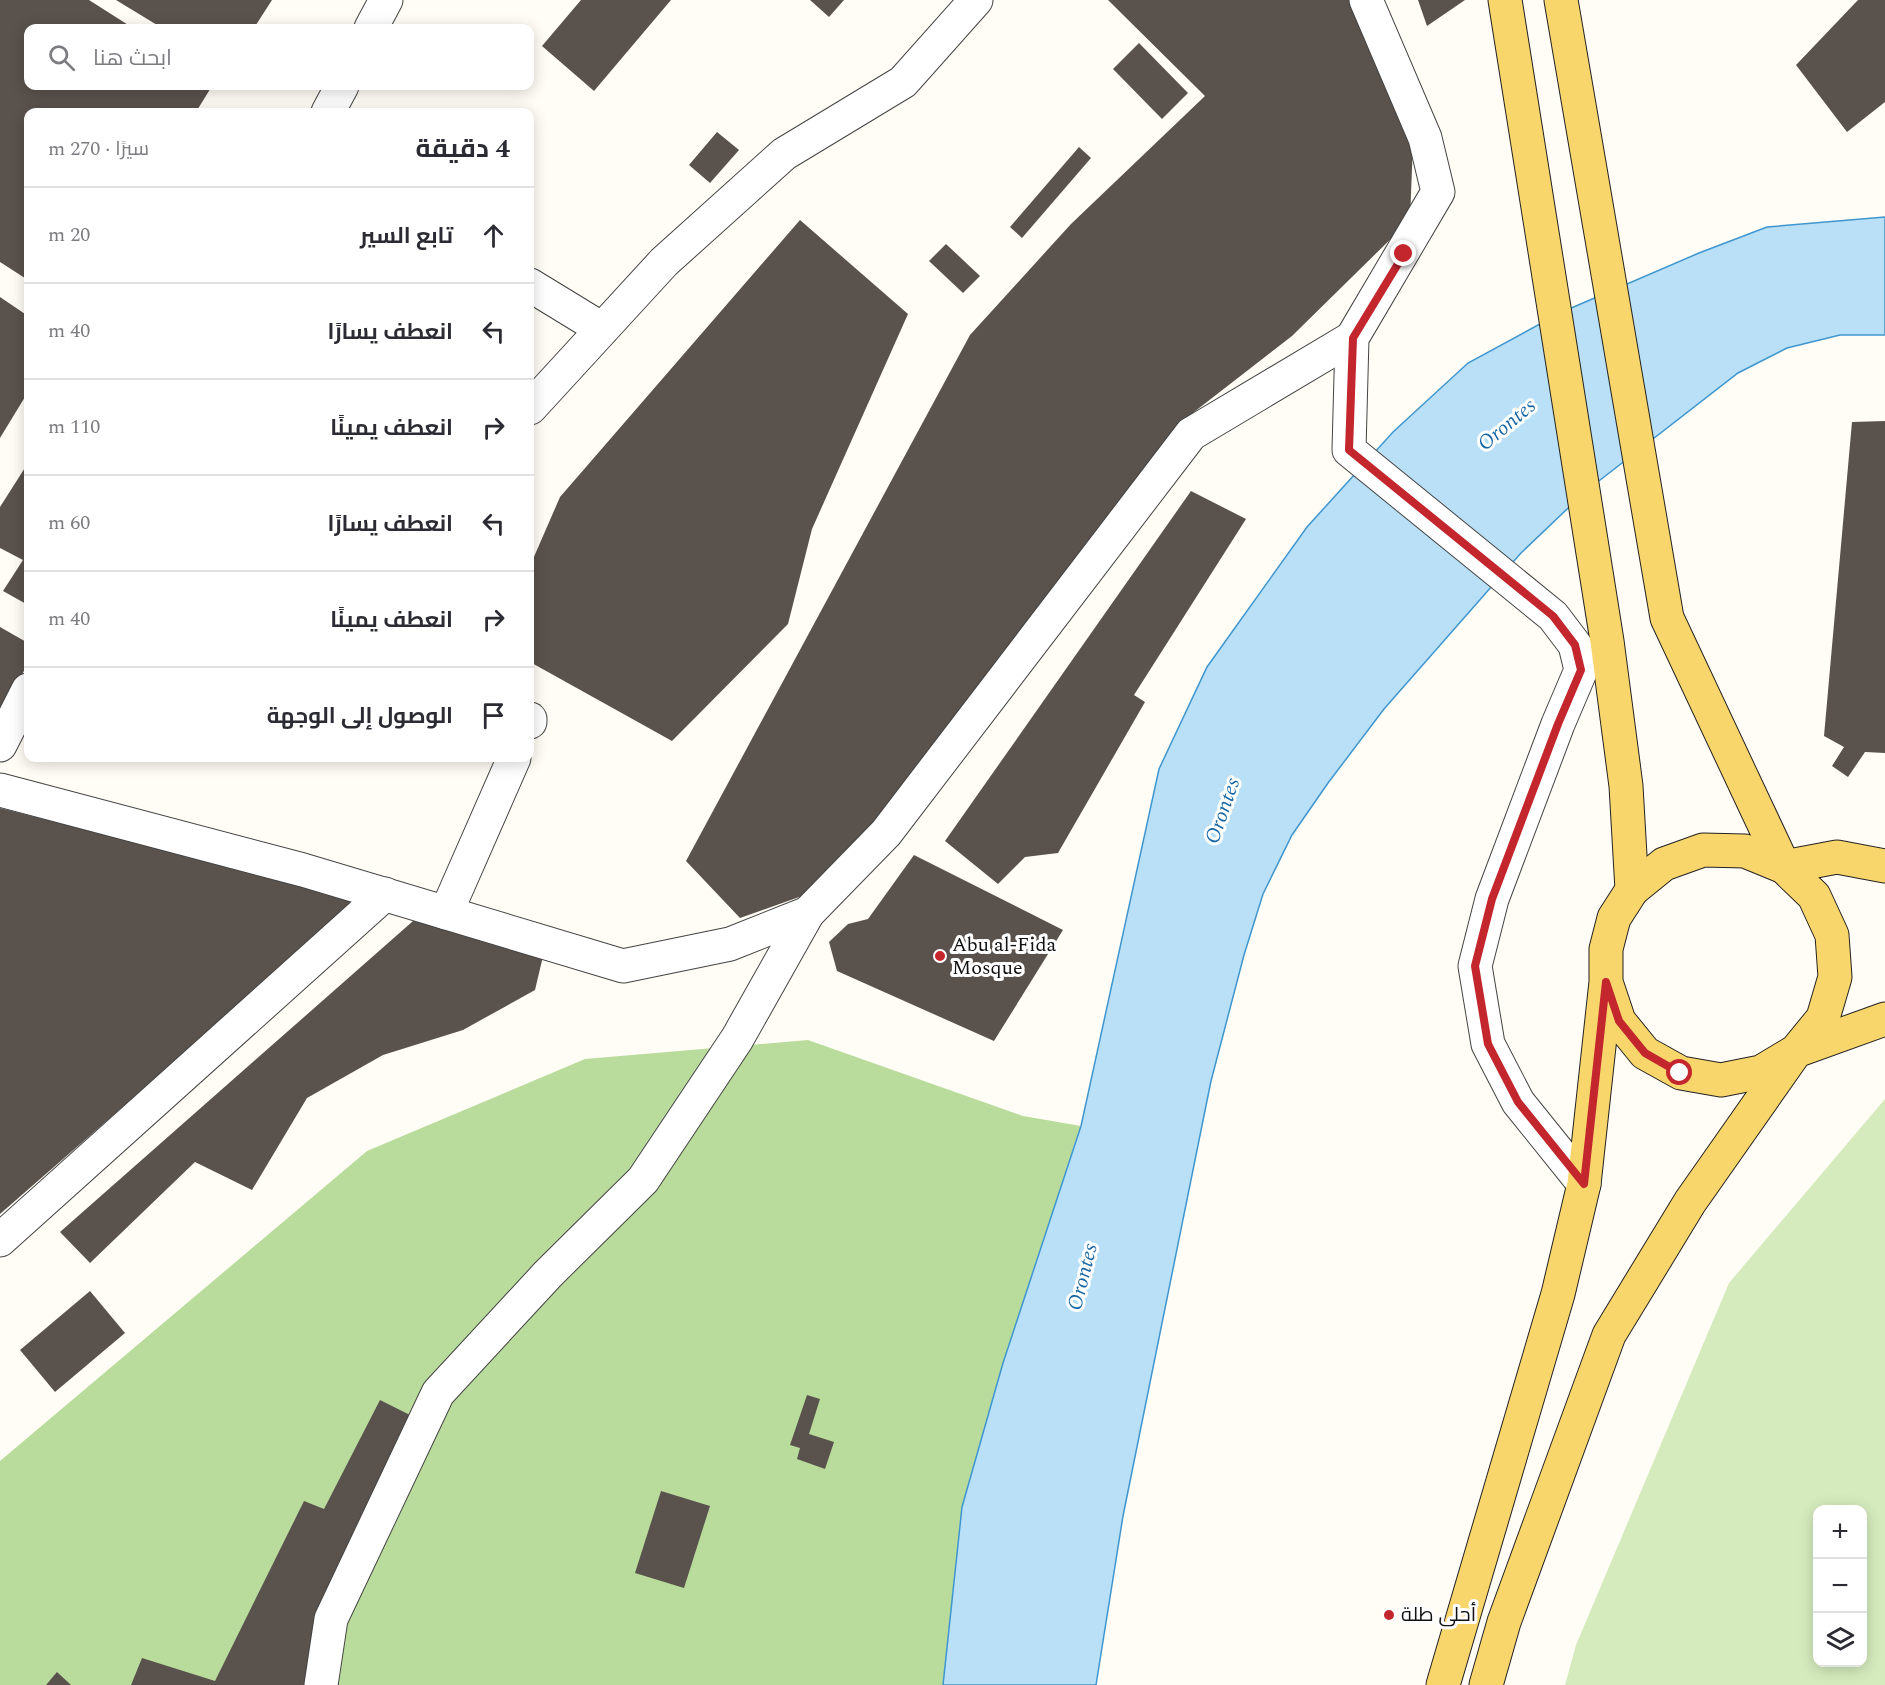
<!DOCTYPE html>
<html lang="ar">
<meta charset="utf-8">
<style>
body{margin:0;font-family:Spectral,Cairo,serif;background:#f2f2f3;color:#2b2b33;direction:rtl}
.controls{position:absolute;right:18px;bottom:18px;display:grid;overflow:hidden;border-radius:12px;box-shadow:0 3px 15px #0003}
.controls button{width:54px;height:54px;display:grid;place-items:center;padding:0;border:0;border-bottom:2px solid #e1e1e2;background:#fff;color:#2b2b33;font:30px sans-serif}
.stop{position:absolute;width:18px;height:18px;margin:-14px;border:4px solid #c4262e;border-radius:50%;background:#fff}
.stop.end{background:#c4262e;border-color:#fff;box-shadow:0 2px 6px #0008}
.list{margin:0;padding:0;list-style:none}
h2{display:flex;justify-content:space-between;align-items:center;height:78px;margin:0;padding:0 24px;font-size:26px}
h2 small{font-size:20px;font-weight:400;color:#7c7c81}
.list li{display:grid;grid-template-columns:39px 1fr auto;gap:18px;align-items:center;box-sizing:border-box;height:96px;padding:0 24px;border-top:2px solid #e1e1e2}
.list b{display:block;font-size:22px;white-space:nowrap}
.list em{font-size:20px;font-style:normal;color:#7c7c81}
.icon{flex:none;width:33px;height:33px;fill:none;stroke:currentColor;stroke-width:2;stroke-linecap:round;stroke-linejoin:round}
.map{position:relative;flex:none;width:1885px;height:1685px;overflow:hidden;direction:ltr}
.search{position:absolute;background:#fff;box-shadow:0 3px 15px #0003;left:24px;top:24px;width:510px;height:66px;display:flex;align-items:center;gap:15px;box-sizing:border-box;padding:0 21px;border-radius:12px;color:#7c7c81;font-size:22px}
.panel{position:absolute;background:#fff;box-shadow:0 3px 15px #0003;left:24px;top:108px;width:510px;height:654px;border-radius:12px;direction:rtl}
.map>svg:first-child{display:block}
</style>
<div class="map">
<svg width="1885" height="1685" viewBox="0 0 1885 1685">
<rect width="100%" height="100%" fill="#fffdf5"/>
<path fill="#d5ebbd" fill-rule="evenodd" d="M 1885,1099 L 1885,1685 L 1565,1685 L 1576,1645 L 1729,1283 ZM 1818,1510 L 1862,1510 L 1862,1662 L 1818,1662 Z"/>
<polygon fill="#b9dc9c" points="808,1040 1023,1116 1081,1126 1003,1363 962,1507 943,1685 0,1685 0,1461 367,1151 585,1059"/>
<polygon fill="#b9e0f7" stroke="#3f96cf" stroke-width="1.5" points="1885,217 1885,335 1840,335 1787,348 1738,373 1586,491 1521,553 1384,709 1328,783 1292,835 1263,894 1244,955 1211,1081 1123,1516 1096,1685 943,1685 962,1507 1003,1363 1081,1126 1159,769 1207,667 1307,527 1393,432 1468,363 1562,312 1699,253 1767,227"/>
<g fill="#5a524d">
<polygon points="0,0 89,0 133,28 28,28 28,86 212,86 196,112 28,112 28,280 0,262"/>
<polygon points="116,0 272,0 254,28 162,28"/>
<polygon points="581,0 671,0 594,91 542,46"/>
<polygon points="810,0 844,0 829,17"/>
<polygon points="1108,0 1355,0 1413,142 1410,220 1292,336 1194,412 876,824 802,896 740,918 686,861 970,335 1071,224 1205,96"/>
<polygon points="1418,0 1465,0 1427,26"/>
<polygon points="1858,0 1885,0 1885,102 1847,132 1796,65"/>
<polygon points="1139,43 1188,93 1162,119 1113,69"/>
<polygon points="717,132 739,150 710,183 689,165"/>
<polygon points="1079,147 1091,158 1022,238 1010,227"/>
<polygon points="800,220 908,314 812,529 788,624 672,741 530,662 530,566 560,497"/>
<polygon points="946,244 980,276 963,293 929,261"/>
<polygon points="0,297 28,316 28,392 0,438"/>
<polygon points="1885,421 1885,753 1865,752 1848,777 1832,766 1844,747 1824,736 1852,422"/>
<polygon points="28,463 28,605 3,591 23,560 0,548 0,507"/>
<polygon points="1191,491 1246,519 1134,695 1145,702 1058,853 1025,857 998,884 945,841"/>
<polygon points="0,627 28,643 28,662 0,722"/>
<polygon points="0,808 361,899 0,1214"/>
<polygon points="914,855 1063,930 994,1041 837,971 829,942 848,924 868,919"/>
<polygon points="421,914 544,952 535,990 463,1030 383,1055 307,1098 252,1190 195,1162 90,1263 60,1232"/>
<polygon points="90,1291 125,1333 55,1392 20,1350"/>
<polygon points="807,1395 820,1399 809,1434 834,1442 825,1469 797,1459 800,1448 790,1445"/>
<polygon points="380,1400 416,1418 308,1685 131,1685 142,1658 215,1681 304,1501 324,1509"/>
<polygon points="661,1491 710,1506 684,1588 635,1573"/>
<polygon points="57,1672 71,1685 46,1685"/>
</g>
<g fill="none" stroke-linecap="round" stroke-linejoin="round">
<defs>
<g id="minor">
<polyline points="1366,0 1425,138 1438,192 1352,338 1349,450 1553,616 1575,645 1581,670 1558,724 1492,899 1475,966 1488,1044 1518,1102 1584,1184"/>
<polyline points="371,28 386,0"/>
<polyline points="328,112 342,86"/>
<polyline points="530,285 602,329"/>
<polyline points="530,408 664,262 784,154 903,82 976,0"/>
<polyline points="530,719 530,722"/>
<polyline points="0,745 28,690"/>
<polyline points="0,790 303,870 623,966 730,944 808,913 886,833 1191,434 1352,338"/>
<polyline points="446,913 514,758"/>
<polyline points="0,1240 385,894"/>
<polyline points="321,1685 331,1619 438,1393 548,1274 643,1180 737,1039 808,913"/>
</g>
<g id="major">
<polyline points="1505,0 1607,641 1626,786 1632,890"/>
<polyline points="1561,0 1667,618 1784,867 1837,857 1885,866"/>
<polyline points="1443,1685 1558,1294 1584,1184 1606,982 1606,949 1614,918 1632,890 1664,864 1703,850 1745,851 1784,867 1814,896 1832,935 1835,977 1823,1018 1796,1051 1761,1072 1721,1080 1681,1073 1645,1053 1619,1021 1606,982"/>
<polyline points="1486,1685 1504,1622 1609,1335 1690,1202 1796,1051 1885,1019"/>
</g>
</defs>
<use href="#minor" stroke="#444" stroke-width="35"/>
<use href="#major" stroke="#222" stroke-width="35"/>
<use href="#minor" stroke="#fff" stroke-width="33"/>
<use href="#major" stroke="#f9d66b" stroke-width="33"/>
</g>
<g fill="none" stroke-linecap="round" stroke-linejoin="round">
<polyline stroke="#c4262e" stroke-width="8" points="1404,254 1353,338 1349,450 1553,616 1575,645 1581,670 1558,724 1492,899 1475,966 1488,1044 1518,1102 1584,1184 1606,982 1619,1021 1645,1053 1680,1073"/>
</g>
<g fill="#c4262e" stroke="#fff" stroke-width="2">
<circle cx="940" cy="956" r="6"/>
<circle cx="1389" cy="1615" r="6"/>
</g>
<g text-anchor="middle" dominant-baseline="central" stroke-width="6" stroke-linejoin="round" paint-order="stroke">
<g font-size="20" fill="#111" stroke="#fff" text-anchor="start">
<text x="952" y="945">Abu al-Fida<tspan x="952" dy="23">Mosque</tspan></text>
<text x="1401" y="1615">أحلى طلة</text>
</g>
<g font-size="21" font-style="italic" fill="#1768a6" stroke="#fff">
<text transform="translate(1507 425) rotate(-40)">Orontes</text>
<text transform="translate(1223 811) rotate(-71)">Orontes</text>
<text transform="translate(1083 1277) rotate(-76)">Orontes</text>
</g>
</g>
</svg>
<div class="controls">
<button>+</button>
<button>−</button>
<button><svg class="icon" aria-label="layers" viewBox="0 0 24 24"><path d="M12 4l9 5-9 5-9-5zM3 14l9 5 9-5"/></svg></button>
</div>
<div class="stop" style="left:1680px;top:1073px"></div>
<div class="stop end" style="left:1404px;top:254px"></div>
<div class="search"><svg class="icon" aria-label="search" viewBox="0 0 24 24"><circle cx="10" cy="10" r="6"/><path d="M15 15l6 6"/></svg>ابحث هنا</div>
<section class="panel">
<h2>4 دقيقة<small>سيرًا · 270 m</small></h2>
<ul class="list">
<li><svg class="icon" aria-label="ahead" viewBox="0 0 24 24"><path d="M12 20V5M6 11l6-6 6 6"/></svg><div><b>تابع السير</b></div><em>20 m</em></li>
<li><svg class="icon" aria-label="left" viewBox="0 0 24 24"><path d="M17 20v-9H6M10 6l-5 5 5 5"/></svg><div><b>انعطف يسارًا</b></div><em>40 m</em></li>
<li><svg class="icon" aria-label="right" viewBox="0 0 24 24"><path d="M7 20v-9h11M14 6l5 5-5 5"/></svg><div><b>انعطف يمينًا</b></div><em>110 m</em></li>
<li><svg class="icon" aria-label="left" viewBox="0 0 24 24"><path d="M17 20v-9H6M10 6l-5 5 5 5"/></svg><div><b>انعطف يسارًا</b></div><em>60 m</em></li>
<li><svg class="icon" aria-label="right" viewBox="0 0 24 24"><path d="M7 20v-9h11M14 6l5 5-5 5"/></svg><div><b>انعطف يمينًا</b></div><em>40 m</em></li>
<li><svg class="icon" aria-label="arrive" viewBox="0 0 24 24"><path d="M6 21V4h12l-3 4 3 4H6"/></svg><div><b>الوصول إلى الوجهة</b></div></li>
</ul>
</section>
</div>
